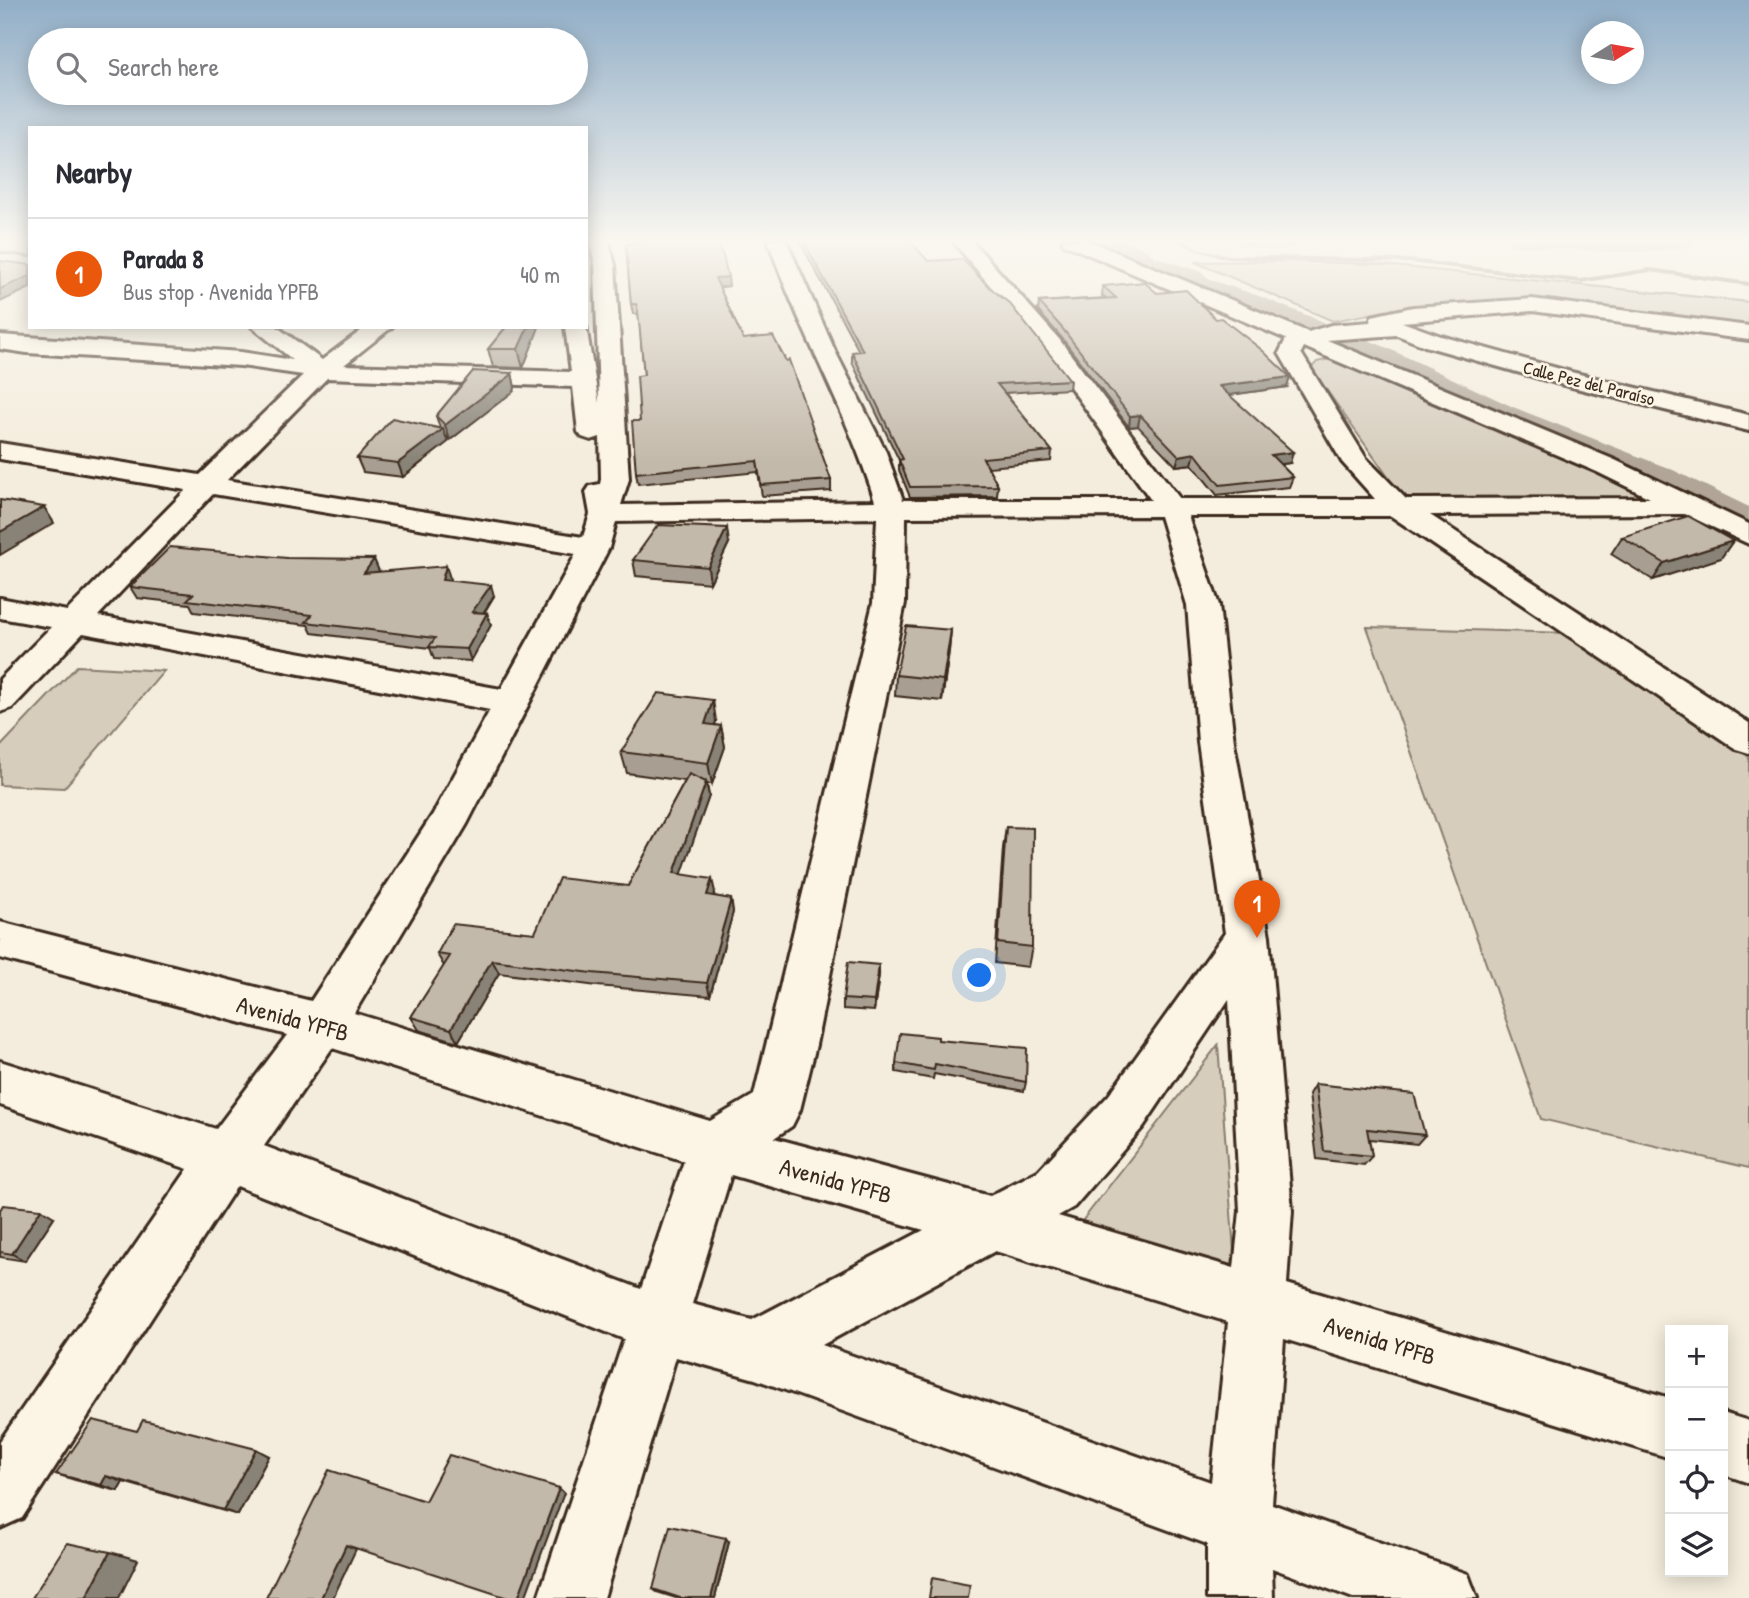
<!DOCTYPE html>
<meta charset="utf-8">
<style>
body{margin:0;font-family:"Patrick Hand",sans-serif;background:#f2f2f3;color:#2b2b33}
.controls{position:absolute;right:21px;bottom:21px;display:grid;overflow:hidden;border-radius:0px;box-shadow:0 4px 18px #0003}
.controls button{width:63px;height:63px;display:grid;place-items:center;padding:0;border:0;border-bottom:2px solid #e1e1e2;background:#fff;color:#2b2b33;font:35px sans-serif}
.compass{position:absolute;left:1581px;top:21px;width:63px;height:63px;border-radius:50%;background:#fff;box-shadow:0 4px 18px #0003;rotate:79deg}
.you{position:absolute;left:980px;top:976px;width:24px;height:24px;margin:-18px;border:5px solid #fff;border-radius:50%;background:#1a73e8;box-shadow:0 0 0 10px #1a73e833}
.badge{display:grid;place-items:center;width:46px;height:46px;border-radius:50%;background:#ea580c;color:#fff;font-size:23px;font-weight:700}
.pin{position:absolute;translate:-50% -58px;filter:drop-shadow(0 2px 4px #0008)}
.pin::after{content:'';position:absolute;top:37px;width:24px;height:21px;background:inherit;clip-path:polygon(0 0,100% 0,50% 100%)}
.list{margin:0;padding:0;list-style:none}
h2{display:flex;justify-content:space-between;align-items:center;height:91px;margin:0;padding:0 28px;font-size:30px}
h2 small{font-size:23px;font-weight:400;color:#7c7c81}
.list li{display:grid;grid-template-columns:46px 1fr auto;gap:21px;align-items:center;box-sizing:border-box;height:112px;padding:0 28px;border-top:2px solid #e1e1e2}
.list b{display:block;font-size:26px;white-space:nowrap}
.list p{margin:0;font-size:23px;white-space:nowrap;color:#7c7c81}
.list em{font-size:23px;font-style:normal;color:#7c7c81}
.icon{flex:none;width:38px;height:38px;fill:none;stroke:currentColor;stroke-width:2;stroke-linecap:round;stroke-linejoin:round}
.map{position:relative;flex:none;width:1749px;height:1598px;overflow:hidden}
.search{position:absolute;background:#fff;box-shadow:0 4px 18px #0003;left:28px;top:28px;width:560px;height:77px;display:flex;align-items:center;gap:18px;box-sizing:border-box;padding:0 24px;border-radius:38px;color:#7c7c81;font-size:26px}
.panel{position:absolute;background:#fff;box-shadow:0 4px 18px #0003;left:28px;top:126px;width:560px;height:203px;border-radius:0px}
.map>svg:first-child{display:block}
</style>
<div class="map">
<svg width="1749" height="1598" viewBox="0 0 1749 1598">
<rect width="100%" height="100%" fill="#f4eddd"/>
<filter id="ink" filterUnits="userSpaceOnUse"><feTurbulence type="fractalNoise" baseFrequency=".0143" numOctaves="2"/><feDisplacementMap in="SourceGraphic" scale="14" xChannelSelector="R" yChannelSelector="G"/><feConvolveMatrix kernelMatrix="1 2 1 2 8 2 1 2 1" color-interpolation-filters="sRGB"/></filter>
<g filter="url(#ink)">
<g fill="#d6cdbd" stroke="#887c6e" stroke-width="2">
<polygon points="1284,261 1374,264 1749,302 1749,327 1527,299 1406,307 1333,321 1195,262"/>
<polygon points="1329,359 1341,360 1647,491 1653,500 1417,501 1403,498 1311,368 1317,362"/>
<polygon points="1367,627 1571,633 1749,757 1749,1168 1541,1119"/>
<polygon points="77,666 164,671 64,788 0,785 0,747"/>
<polygon points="1218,1045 1236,1277 1073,1233"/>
</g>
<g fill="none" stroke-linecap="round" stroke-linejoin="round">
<polygon fill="#817466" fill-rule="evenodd" points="1175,240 1182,240 1201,249 1229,255 1410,259 1580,279 1650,268 1749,282 1749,286 1650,272 1580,283 1410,263 1229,259 1197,251"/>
<g fill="#b0a596" fill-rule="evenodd">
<polygon points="1099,240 1122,240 1140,246 1155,257 1199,271 1211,280 1259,296 1383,346 1513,407 1673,470 1749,507 1749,530 1737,527 1651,484 1493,419 1365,356 1243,306 1195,290 1183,281 1139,267 1124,256 1100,247"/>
<polygon points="1239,240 1305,240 1302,245 1277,250 1241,245"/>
<path d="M 1508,240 L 1696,240 L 1693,245 C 1638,258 1575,249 1519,246 L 1511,245 Z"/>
</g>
<defs>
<g id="minor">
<polygon points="0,240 30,243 30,255 0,251"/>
<path d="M 590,240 L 608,240 L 615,265 L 629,479 L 621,505 L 875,501 C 847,411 798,329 768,240 L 786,240 L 835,351 L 886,452 L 903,500 L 1151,500 L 1043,349 L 952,240 L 971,240 L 1059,339 L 1180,499 L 1375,499 L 1342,462 L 1279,353 L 1286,339 L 1064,244 L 1062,240 L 1087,240 L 1308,332 L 1331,325 L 1370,322 L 1372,316 L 1413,307 L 1532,299 L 1749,326 L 1749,340 L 1532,311 L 1402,322 L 1441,336 L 1571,372 L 1749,415 L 1749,431 L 1556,383 L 1425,346 L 1397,335 L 1327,340 L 1615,460 L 1749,524 L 1749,544 L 1684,514 L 1430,515 L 1749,723 L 1749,753 L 1736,749 L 1391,516 L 1188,516 L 1219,605 L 1234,742 L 1269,936 L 1292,1211 L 1287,1284 L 1670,1398 L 1670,1458 L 1284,1339 L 1272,1504 L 1468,1574 L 1477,1598 L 1353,1598 L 1272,1568 L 1273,1598 L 1207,1598 L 1207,1544 L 755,1379 L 676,1357 L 604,1598 L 538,1598 L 624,1339 L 237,1186 L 22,1518 L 0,1528 L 0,1441 L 188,1169 L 0,1105 L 0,1061 L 216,1129 L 287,1035 L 0,958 L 0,922 L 311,1001 L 433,814 L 490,710 L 83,633 L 12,708 L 0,712 L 0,679 L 51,627 L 0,618 L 0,598 L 67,611 L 186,490 L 0,459 L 0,443 L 200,475 L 303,375 L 241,366 L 27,353 L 0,349 L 0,335 L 241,352 L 293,360 L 252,327 L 277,327 L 322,360 L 366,327 L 392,327 L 344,365 L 571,372 L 565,327 L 586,326 L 599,403 L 595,265 ZM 1304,347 L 1597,472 L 1650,498 L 1406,499 L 1366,458 L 1301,353 ZM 327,378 L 573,387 L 578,432 L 582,437 L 591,440 L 600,437 L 601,479 L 600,484 L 590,486 L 586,492 L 590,514 L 583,537 L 227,480 ZM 213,494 L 576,554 L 501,689 L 98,616 ZM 1160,516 L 1187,605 L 1198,742 L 1225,933 L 1109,1095 L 1038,1171 L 990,1196 L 774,1138 L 792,1126 L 800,1110 L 816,1045 L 905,603 L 906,517 ZM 877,518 L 873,603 L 754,1095 L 710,1121 L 354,1013 L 467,824 L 609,548 L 616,522 ZM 1229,999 L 1240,1211 L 1234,1268 L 1058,1216 L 1074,1207 L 1143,1127 ZM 332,1048 L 684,1161 L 641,1289 L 264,1146 ZM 731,1175 L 924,1230 L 752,1320 L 692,1304 ZM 995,1251 L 1228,1322 L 1211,1482 L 822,1345 Z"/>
<polygon points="1723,1413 1749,1421 1749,1483 1723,1474"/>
</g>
</defs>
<use href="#minor" stroke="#3b2a1e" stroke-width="6"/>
<use href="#minor" fill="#fcf5e5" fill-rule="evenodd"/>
</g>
<g fill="#a89f92" stroke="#3b2a1e" stroke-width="2">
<polygon points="799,240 909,240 928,261 1070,380 1069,389 1005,393 1052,451 1051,461 988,467 998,486 997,496 910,497 899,470 899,460 852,362 852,352 859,351"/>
<polygon points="626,244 729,286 719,287 743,339 831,480 831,491 762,496 758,472 638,484 636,473 644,375 639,317 638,314 633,314 631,304"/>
<polygon points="1103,286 1157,293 1287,387 1228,395 1290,463 1280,464 1293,477 1289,487 1217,495 1192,464 1176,466 1138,426 1129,427 1061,337 1038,311 1039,302 1106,298 1102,295"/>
<polygon points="506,327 539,327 523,368 493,367 488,349"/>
<polygon points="512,373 515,388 514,391 450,440 445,435 448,442 403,477 363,472 357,458 440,428 436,416"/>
<polygon points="1622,537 1733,541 1721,558 1653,580 1611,554"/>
<polygon points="729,543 710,583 636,576 633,560"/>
<polygon points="379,571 378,572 450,578 449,581 494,596 484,613 487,613 491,625 471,661 434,659 430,648 312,633 308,625 194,612 190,604 137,598 130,587"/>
<polygon points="951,630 949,651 942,701 895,696 896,675"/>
<polygon points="716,721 715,725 721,726 725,747 712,784 707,784 709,796 681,874 715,892 713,896 731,899 733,912 710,996 597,986 499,973 458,1042 419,1030 411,1017 444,966 437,954 535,933 628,886 685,781 627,773 621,752"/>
<polygon points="1006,827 1032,947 1028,967 995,963 1003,848"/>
<polygon points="879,975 874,1011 843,1009 843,999"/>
<polygon points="938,1040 1026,1082 1024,1091 934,1074 933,1079 896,1072 896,1063"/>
<polygon points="1315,1084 1425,1135 1417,1144 1369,1139 1372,1156 1364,1165 1317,1159 1309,1094"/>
<polygon points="0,1210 54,1217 25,1261 0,1257"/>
<polygon points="137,1431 269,1456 238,1515 123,1482 118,1491 75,1480 56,1474"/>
<polygon points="729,1542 715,1598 676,1598 657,1592 653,1589"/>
</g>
<g fill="#888277" stroke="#3b2a1e" stroke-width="2">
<polygon points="30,276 30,288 0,302 0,289"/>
<polygon points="728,277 729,286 716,288 715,278"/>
<polygon points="528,327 539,327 523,368 518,349"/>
<polygon points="512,373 515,388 514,391 450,440 445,425"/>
<polygon points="1290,377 1287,387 1216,397 1219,386"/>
<polygon points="1140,415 1138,426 1129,427 1130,416"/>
<polygon points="443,429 448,442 403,477 398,463"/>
<polygon points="1293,452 1290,463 1268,466 1271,455"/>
<polygon points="1195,453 1192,464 1176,466 1179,456"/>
<polygon points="44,507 54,523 0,555 0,532"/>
<polygon points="727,528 729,543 710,583 708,567"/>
<polygon points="1733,541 1721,558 1653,580 1664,563"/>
<polygon points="374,559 379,571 369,585 364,573"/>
<polygon points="446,566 450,578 447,592 442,580"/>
<polygon points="491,585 494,596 476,624 472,612"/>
<polygon points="487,613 491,625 471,661 467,649"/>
<polygon points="951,630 949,651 942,701 943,680"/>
<polygon points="713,700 716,721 708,745 705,724"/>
<polygon points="721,726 725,747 712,784 708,763"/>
<polygon points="706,782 709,796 677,887 674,873"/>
<polygon points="712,879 715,892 709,909 707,895"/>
<polygon points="731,899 733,912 710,996 707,983"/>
<polygon points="492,960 499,973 458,1042 451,1029"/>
<polygon points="879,965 879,975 874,1011 874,1001"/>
<polygon points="41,1209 54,1217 25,1261 12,1254"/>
<polygon points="256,1449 269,1456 238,1515 223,1510"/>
<polygon points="106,1476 123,1482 118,1491 101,1485"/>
<polygon points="559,1488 564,1493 525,1598 518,1598"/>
<polygon points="726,1538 729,1542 715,1598 711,1598"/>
<polygon points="346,1545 356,1549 333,1598 321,1598"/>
<polygon points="110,1552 138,1560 119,1598 86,1598"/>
</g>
<g fill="#c3b9aa" stroke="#3b2a1e" stroke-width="2">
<polygon points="671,240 715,240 723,256 728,277 715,278 743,339 773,336 786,361 789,360 831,480 761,485 757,461 636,473 632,421 640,421 637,376 644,375 638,311 636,304 631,304 626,244"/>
<polygon points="803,240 909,240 928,261 962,259 987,285 1010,304 1070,380 997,384 1052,451 983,458 998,486 910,487 899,460 903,459 852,352 863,351"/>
<polygon points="0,261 30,265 30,276 0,289"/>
<polygon points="1144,282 1157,293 1186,290 1216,319 1221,318 1262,350 1290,377 1219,386 1293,452 1271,455 1293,477 1220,485 1195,453 1179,456 1140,415 1130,416 1062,328 1039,302 1116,298 1103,286"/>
<polygon points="506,327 528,327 518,349 488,349"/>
<polygon points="473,371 512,373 510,376 445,425 436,416"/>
<polygon points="392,418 443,429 398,463 357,458"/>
<polygon points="0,500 44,507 0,532"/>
<polygon points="1688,516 1733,541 1664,563 1622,537"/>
<polygon points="658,525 727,528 708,567 633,560"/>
<polygon points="170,547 287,558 374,559 364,573 446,566 442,580 491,585 472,612 487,613 467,649 429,647 435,638 306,622 312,615 187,600 193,594 130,587"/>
<polygon points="906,626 951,630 943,680 896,675"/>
<polygon points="658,693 713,700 705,724 721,726 708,763 621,752"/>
<polygon points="689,774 706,782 674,873 712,879 707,895 731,899 707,983 592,973 492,960 451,1029 411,1017 450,956 437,954 453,924 535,933 559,878 628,886"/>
<polygon points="1006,827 1033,828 1032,947 998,943"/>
<polygon points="848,962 879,965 874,1001 843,999"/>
<polygon points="900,1033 938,1037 938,1040 1027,1048 1026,1082 935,1064 934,1070 896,1063"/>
<polygon points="1315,1084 1414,1094 1425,1135 1367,1129 1372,1156 1324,1151"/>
<polygon points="3,1205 41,1209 12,1254 0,1252 0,1210"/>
<polygon points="93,1420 137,1431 143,1420 256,1449 223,1510 106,1476 101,1485 56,1474"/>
<polygon points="449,1455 559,1488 518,1598 508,1598 346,1545 321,1598 266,1598 329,1470 425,1501"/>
<polygon points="670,1526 726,1538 711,1598 680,1598 653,1589"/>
<polygon points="67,1543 110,1552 86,1598 32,1598"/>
<polygon points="932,1578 970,1585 968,1598 929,1598"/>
</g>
</g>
<linearGradient id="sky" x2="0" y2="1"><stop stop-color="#91aec7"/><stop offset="0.52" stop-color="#faf7f0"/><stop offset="1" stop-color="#faf7f0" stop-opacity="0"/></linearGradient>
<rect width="1749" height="463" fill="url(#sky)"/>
<g text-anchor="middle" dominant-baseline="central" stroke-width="5" stroke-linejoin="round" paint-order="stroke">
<g font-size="18" fill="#3b2a1e" stroke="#fcf5e5">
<text transform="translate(1589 383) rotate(14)">Calle Pez del Paraíso</text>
</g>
<g font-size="24" fill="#3b2a1e" stroke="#fcf5e5">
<text transform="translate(293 1018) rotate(15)">Avenida YPFB</text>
<text transform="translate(836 1180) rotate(15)">Avenida YPFB</text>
<text transform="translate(1380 1340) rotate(17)">Avenida YPFB</text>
</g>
</g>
</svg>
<div class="controls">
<button>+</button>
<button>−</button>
<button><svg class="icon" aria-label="locate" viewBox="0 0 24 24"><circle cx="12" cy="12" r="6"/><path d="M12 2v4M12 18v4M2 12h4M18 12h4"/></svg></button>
<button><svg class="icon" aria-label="layers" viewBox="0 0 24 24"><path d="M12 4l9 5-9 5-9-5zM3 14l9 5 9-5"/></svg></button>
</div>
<svg class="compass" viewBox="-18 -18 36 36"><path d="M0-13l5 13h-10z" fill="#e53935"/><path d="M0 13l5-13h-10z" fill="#7c7c81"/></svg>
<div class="you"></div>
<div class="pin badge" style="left:1257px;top:938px">1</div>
<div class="search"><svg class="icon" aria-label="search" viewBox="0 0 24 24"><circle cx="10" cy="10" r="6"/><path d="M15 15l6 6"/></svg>Search here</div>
<section class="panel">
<h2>Nearby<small></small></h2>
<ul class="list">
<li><span class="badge">1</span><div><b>Parada 8</b><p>Bus stop · Avenida YPFB</p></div><em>40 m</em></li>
</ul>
</section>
</div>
